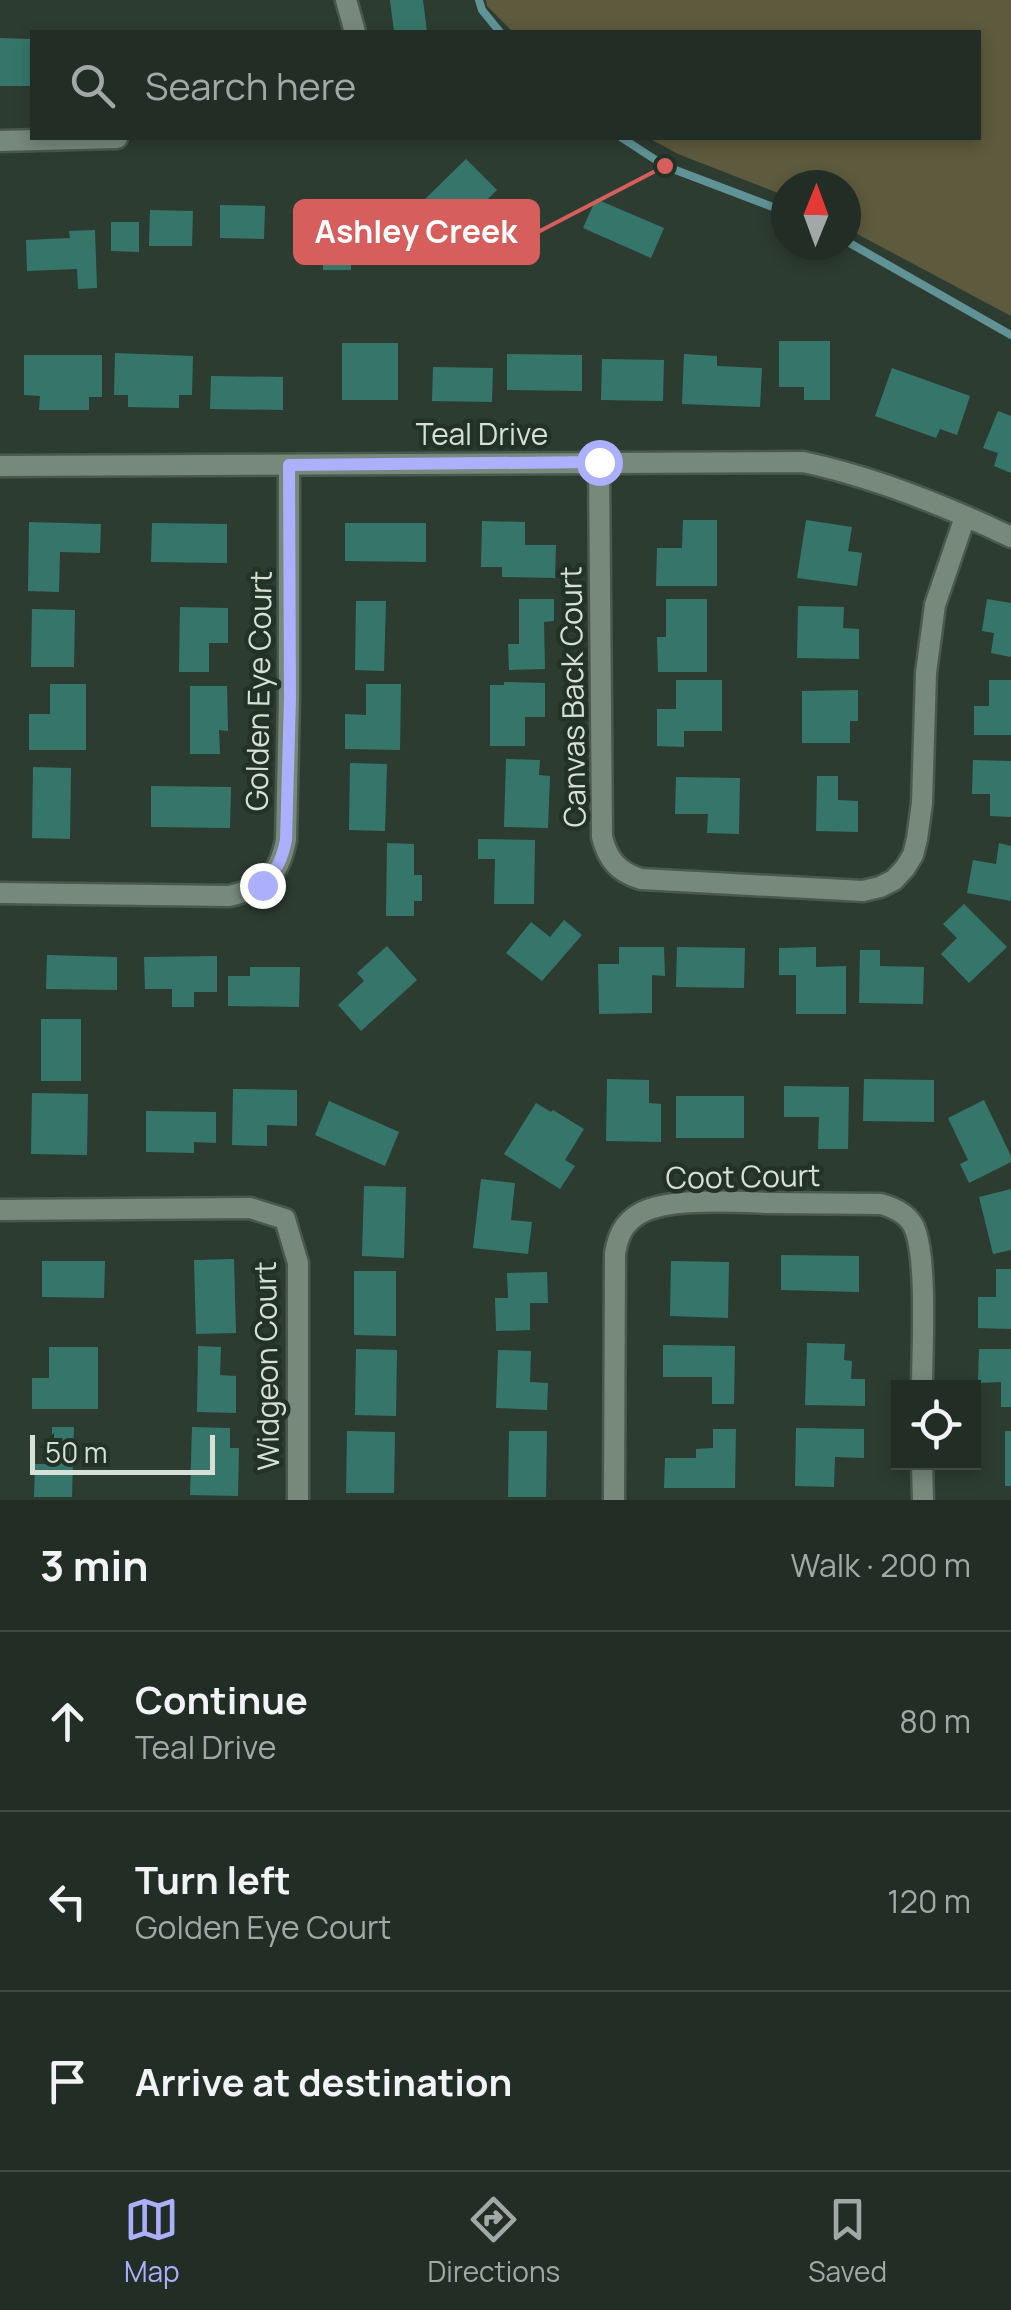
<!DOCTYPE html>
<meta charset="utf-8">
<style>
body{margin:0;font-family:Manrope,sans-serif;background:#2e3932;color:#f1f3f6}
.controls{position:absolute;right:30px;bottom:30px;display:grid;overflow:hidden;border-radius:0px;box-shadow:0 5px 15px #0003}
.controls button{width:90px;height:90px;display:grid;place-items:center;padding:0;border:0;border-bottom:2px solid #3f4942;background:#222d25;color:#f1f3f6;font:50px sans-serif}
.compass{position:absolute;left:771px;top:170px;width:90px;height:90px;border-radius:50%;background:#222d25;box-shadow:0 5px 15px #0003;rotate:1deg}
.scale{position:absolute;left:30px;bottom:25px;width:185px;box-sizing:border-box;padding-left:10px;border:5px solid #d6dfd8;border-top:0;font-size:28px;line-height:35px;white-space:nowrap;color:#d6dfd8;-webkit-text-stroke:8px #233227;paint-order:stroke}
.stop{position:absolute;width:30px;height:30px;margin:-22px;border:8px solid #acaffb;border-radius:50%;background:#fff}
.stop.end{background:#acaffb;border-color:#fff;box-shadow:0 2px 10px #0008}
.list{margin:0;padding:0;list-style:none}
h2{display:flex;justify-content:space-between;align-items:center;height:130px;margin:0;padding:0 40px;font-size:42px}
h2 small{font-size:32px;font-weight:400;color:#a2a8a7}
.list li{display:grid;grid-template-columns:65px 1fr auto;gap:30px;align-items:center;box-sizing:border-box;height:180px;padding:0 40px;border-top:2px solid #3f4942}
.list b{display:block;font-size:38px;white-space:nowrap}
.list p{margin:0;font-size:32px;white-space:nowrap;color:#a2a8a7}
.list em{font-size:32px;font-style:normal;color:#a2a8a7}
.icon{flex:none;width:55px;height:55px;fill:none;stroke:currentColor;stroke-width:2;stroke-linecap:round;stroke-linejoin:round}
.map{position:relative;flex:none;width:1011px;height:1500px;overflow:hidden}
.search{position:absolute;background:#222d25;box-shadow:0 5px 15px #0003;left:30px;right:30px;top:30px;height:110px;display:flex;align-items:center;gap:25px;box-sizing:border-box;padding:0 35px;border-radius:0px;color:#a2a8a7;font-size:38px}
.sheet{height:670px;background:#222d25}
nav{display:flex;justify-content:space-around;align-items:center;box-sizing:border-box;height:140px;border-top:2px solid #3f4942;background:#222d25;font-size:28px;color:#a2a8a7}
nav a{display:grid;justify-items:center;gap:5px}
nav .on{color:#acaffb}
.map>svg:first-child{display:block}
</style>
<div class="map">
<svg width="1011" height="1500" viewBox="0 0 1011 1500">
<rect width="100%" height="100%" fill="#2d3c31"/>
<polygon fill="#5e5a3e" points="486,0 1011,0 1011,316 846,228 846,185 786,185 786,196 678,154 649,138 978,138 978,32 513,32 487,6"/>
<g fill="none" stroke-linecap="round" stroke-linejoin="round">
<g stroke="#619396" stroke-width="8">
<polyline points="479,0 482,10 500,32"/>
<polyline points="622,138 665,166 786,212"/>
<polyline points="846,241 1011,335"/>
</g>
</g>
<g fill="#36766a">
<polygon points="390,0 423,0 427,32 394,32"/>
<polygon points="0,38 31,39 30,86 0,86"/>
<polygon points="466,159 497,190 453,233 422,202"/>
<polygon points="596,199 664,228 651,258 583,228"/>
<polygon points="220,205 265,206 264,239 220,238"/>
<polygon points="150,210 193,211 192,246 149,246"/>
<polygon points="395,217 395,250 351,251 351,270 323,270 322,218"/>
<polygon points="111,222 139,222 139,252 111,251"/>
<polygon points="95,230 97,288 78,289 77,269 27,271 26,240 70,238 69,231"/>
<polygon points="779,341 830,341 830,400 804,400 804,387 779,387"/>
<rect x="342" y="343" width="56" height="57"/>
<polygon points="115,353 193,356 192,395 179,395 179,408 128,407 128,395 114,395"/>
<polygon points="507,354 582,355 582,391 507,390"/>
<polygon points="684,354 717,356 717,366 762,368 760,407 682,404"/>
<polygon points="24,355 102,355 102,397 89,397 89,410 39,410 40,396 24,395"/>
<polygon points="602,359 664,360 663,401 601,400"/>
<polygon points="433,367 493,368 492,402 432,401"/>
<polygon points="892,368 970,396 957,435 940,429 936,438 875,416"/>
<polygon points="211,376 283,377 283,410 210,409"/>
<polygon points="998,411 1011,416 1011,473 994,466 998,453 983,448"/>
<polygon points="683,520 717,520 717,586 656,586 657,548 682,548"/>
<polygon points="806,520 852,527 848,551 862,553 857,586 797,578"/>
<polygon points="482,521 525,522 525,545 556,545 555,578 502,577 502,567 481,567"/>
<polygon points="29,522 101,524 100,553 60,552 59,592 28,591"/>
<polygon points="152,523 227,524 227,563 151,562"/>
<polygon points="345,523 426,523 426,562 345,561"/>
<polygon points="519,599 554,599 554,621 544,622 545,669 509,670 508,644 519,644"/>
<polygon points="666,599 707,599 707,672 658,672 657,637 666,637"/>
<polygon points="987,599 1011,603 1011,657 991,653 994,633 982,631"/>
<polygon points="356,601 386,601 384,671 355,670"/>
<polygon points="798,606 844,607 843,628 859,629 859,659 797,658"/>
<polygon points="180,607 228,608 228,643 209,643 209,672 179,672"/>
<polygon points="32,609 75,610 74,667 31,667"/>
<polygon points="676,680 722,680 722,731 684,731 684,747 657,746 657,709 676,709"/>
<polygon points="989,680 1011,680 1011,735 974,735 974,706 989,706"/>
<polygon points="504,682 545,683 545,717 525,717 525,746 490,746 490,685 504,685"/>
<polygon points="50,684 86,684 86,750 29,750 29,714 50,714"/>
<polygon points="366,684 401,684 400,750 345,749 345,714 366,715"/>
<polygon points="190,686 227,686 228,731 219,730 220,754 190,754"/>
<polygon points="858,690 858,721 850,721 850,743 802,743 802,691"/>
<polygon points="506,759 540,760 539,775 550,776 548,828 504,827"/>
<polygon points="973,760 1011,761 1011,817 990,816 990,794 972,794"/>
<polygon points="350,763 387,764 385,831 349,830"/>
<polygon points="33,767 71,768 70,839 32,838"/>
<polygon points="817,776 838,776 838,800 858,801 858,832 816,831"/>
<polygon points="676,777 740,778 739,834 707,833 708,814 675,814"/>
<polygon points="151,786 231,787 230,828 151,827"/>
<polygon points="478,839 535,840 534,904 494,904 495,859 478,859"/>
<polygon points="387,843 414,844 414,875 422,875 422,901 414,901 414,916 386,916"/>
<polygon points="999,843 1011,846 1011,901 967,893 973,860 996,864"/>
<polygon points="964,904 1007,947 969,983 941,954 957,938 943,924"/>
<polygon points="564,920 582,935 542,981 506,953 531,922 550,937"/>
<polygon points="387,946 417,980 361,1031 338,1005 364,981 357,973"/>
<polygon points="619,947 664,947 665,976 652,975 652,1013 599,1014 598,964 619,964"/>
<polygon points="677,947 745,948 744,988 676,987"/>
<polygon points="816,947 816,967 846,966 846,1014 796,1014 796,975 779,975 779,948"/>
<polygon points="860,950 880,950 880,966 924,967 923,1004 859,1003"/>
<polygon points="47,955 117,957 117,990 46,989"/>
<polygon points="217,956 217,992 194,992 194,1007 172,1007 172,989 145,989 144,957"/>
<polygon points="250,967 300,967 299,1007 228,1006 228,976 250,976"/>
<rect x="41" y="1019" width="40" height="62"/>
<polygon points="607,1079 649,1080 649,1103 661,1104 661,1142 606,1141"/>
<polygon points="864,1079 934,1080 934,1122 863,1121"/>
<polygon points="784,1086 849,1087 848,1149 818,1149 819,1117 784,1117"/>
<polygon points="233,1089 297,1090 297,1126 267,1125 267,1146 232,1145"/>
<polygon points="32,1093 88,1094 87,1155 31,1154"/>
<rect x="676" y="1096" width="68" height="42"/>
<polygon points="984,1100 1011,1156 1011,1162 969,1183 960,1164 968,1160 948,1118"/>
<polygon points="329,1101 399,1132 385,1166 315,1135"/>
<polygon points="536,1103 551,1112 553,1110 584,1129 565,1160 575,1166 560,1189 504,1154"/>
<polygon points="146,1111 216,1112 216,1143 194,1142 194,1153 146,1152"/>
<polygon points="481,1179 515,1183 511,1220 532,1222 528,1254 473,1248"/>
<polygon points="364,1186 406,1187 404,1258 362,1256"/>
<polygon points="1011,1189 1011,1250 993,1254 979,1197"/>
<polygon points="781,1255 859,1256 859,1292 781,1290"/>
<polygon points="234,1259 236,1333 196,1334 194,1260"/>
<polygon points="42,1261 105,1261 104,1298 42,1297"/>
<polygon points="671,1261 729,1262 728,1318 670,1316"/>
<polygon points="996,1269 1011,1269 1011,1329 978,1328 978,1297 996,1297"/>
<polygon points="354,1271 396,1271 396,1336 354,1335"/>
<polygon points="547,1272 548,1303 530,1303 530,1330 496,1331 495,1298 508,1298 507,1273"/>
<polygon points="807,1343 845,1344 844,1360 852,1361 851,1379 865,1379 865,1406 805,1405"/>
<polygon points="663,1345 735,1346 734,1404 712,1404 712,1377 663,1377"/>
<polygon points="198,1346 221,1347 220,1375 236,1376 236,1413 197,1412"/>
<polygon points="49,1347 98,1347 98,1409 32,1409 32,1378 49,1378"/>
<polygon points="356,1349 397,1350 396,1416 355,1415"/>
<polygon points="979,1349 1011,1349 1011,1407 1001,1407 1001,1382 978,1383"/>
<polygon points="498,1350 531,1351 530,1382 548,1383 547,1410 496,1408"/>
<polygon points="52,1427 74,1427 72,1497 34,1497 35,1464 52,1464"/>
<polygon points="192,1427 230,1428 230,1448 239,1448 238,1496 190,1495"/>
<polygon points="796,1428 864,1429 864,1458 835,1457 834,1487 795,1486"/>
<polygon points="713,1429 736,1429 735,1488 664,1488 665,1458 696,1458 696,1449 713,1448"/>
<polygon points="347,1431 395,1432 394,1493 346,1493"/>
<polygon points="509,1431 547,1431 546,1497 508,1497"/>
<rect x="1005" y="1431" width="6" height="55"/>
</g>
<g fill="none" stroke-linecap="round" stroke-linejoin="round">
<defs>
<g id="minor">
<polyline points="346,0 355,32"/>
<polyline points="0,141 117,138"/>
<path d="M 599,462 L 602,837 C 608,860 618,872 641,879 L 863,891 L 880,887 L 894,880 L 905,868 L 913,855 L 917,839 L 922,803 L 926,673 L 935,605 L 965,517"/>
<path d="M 0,466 L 803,462 C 874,477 946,506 1011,537"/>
<path d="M 0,893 L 229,896 C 265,888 279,876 286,840 L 289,698 L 289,465"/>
<polyline points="0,1210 250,1208 285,1219 298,1263 298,1500"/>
<polyline points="922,1462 923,1500"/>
<path d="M 614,1500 L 615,1253 C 618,1237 623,1223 639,1214 C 667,1197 737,1202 771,1203 C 808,1203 845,1204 881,1204 C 894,1208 906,1213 913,1225 C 928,1253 922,1351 922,1388"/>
</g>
</defs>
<use href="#minor" stroke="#4a584e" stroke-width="25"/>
<use href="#minor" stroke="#77897b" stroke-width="20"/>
</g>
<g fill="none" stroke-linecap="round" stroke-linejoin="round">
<path stroke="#acaffb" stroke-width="12" d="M 262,885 C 277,871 282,859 286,840 L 290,698 L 289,465 L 599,462"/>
</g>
<g text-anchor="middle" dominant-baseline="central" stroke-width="9" stroke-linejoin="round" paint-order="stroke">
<g font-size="30" fill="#d6dfd8" stroke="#233227">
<text x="482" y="433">Teal Drive</text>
<text transform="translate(258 691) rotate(-89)">Golden Eye Court</text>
<text transform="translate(572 697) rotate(-91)">Canvas Back Court</text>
<text transform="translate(743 1176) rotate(-1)">Coot Court</text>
<text transform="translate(266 1366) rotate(-91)">Widgeon Court</text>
</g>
</g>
<path fill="none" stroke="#d65f5d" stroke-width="4" d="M665 166L538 232"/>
<circle fill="#d65f5d" stroke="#233227" stroke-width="4" cx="665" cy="166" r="10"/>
<rect fill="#d65f5d" stroke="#d65f5d" stroke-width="4" x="295" y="201" width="243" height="62" rx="10"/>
<g font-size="32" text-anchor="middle" font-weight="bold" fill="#fff">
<text x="416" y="243">Ashley Creek</text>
</g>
</svg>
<div class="controls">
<button><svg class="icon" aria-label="locate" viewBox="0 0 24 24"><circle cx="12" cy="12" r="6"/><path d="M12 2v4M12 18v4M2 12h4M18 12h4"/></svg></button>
</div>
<svg class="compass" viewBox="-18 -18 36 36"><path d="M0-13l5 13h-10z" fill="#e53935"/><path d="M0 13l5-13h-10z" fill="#a2a8a7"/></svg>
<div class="scale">50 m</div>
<div class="stop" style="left:599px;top:462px"></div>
<div class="stop end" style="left:262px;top:885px"></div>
<div class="search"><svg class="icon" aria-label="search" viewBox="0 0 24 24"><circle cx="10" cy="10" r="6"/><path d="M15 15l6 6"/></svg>Search here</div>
</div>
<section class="sheet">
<h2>3 min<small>Walk · 200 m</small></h2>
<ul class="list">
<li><svg class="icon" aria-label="ahead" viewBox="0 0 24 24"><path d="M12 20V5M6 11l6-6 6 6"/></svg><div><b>Continue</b><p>Teal Drive</p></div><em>80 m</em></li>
<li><svg class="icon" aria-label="left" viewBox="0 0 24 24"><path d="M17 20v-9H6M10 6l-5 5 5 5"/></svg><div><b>Turn left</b><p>Golden Eye Court</p></div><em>120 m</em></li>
<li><svg class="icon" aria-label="arrive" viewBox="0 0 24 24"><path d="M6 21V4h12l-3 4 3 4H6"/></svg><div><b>Arrive at destination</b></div></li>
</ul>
</section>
<nav>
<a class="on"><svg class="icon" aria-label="map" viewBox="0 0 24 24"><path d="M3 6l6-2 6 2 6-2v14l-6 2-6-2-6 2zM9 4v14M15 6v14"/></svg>Map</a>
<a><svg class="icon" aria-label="directions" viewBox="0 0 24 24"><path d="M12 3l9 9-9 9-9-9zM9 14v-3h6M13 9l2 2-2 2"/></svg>Directions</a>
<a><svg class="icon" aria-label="saved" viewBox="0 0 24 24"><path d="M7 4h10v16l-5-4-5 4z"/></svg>Saved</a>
</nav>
